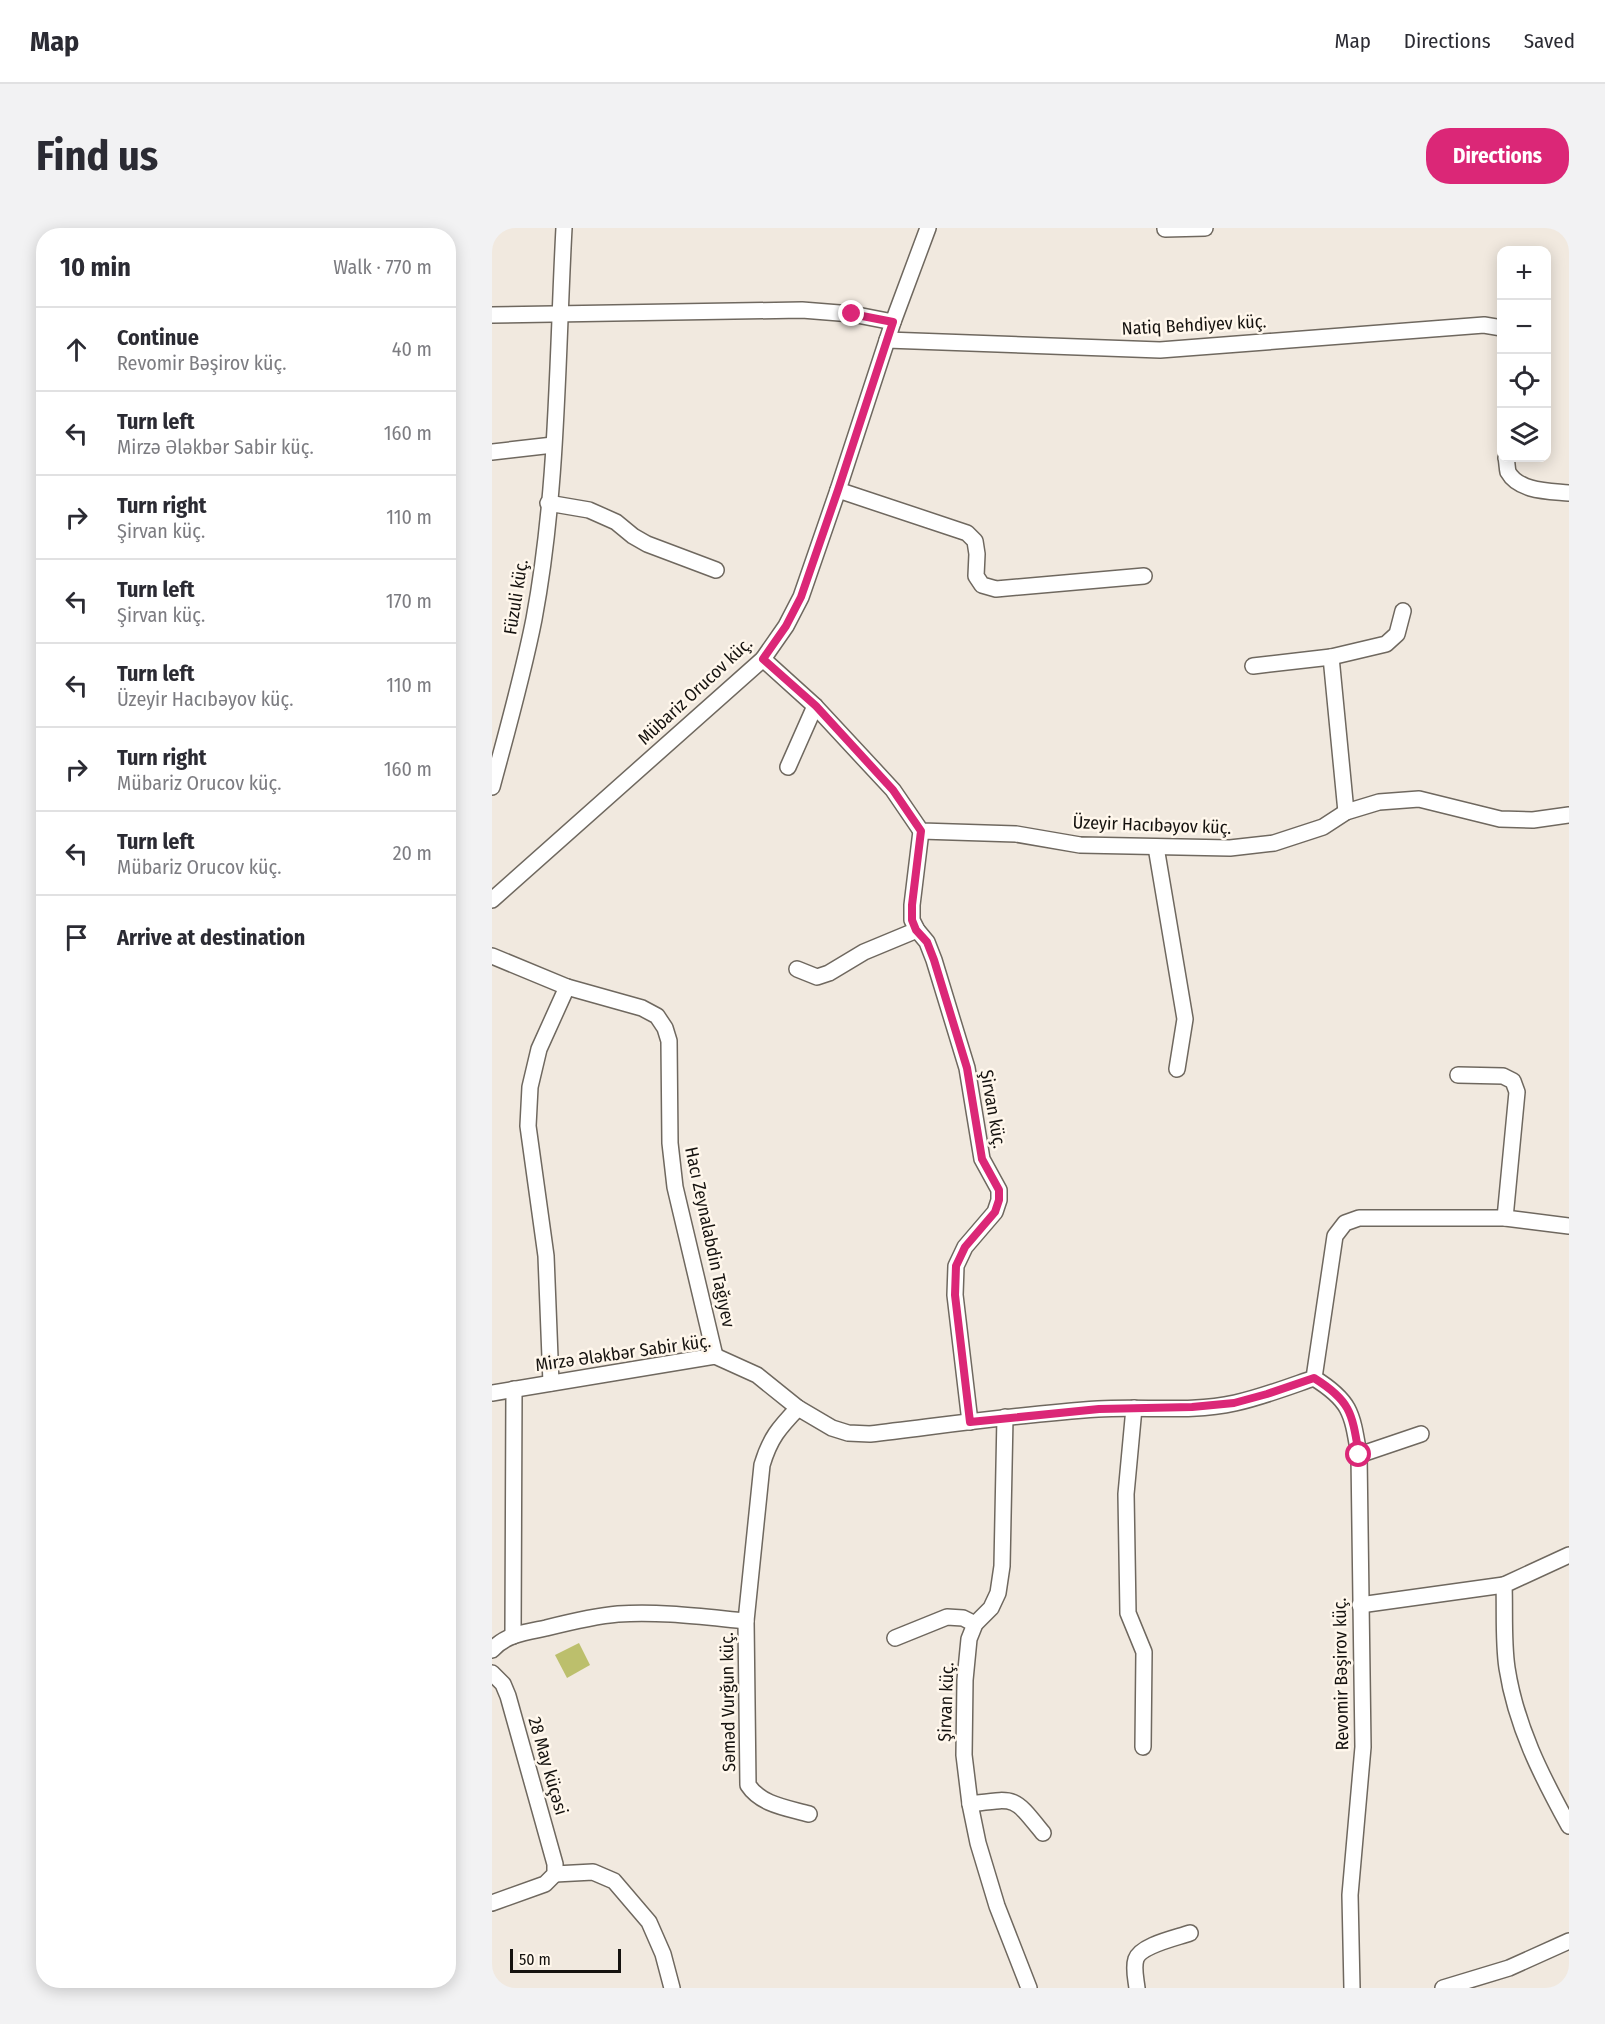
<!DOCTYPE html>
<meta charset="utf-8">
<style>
body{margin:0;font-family:"Fira Sans Condensed",sans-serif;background:#f2f2f3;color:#2b2b33}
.controls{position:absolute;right:18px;top:18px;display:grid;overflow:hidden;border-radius:12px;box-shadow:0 3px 15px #0003}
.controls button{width:54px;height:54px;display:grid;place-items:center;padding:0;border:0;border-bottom:2px solid #e1e1e2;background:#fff;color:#2b2b33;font:30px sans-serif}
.scale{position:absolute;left:18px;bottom:15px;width:111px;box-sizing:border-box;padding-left:6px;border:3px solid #15120f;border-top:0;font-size:16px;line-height:21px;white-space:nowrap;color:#15120f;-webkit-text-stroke:4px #fff7ec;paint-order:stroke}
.stop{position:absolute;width:18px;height:18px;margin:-14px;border:4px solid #db2777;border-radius:50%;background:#fff}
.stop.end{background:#db2777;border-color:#fff;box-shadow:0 2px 6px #0008}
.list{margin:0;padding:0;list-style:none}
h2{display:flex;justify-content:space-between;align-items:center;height:78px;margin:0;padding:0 24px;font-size:26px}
h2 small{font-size:20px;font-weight:400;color:#7c7c81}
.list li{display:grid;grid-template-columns:39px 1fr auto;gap:18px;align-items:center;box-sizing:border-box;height:84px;padding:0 24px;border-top:2px solid #e1e1e2}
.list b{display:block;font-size:22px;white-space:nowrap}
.list p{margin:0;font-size:20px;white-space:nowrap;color:#7c7c81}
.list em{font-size:20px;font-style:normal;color:#7c7c81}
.icon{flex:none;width:33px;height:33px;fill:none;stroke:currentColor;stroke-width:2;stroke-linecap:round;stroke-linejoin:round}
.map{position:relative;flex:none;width:1077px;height:1760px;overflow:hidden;border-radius:24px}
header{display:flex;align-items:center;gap:36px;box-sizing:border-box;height:84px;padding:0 30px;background:#fff;border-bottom:2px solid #e1e1e2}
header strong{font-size:28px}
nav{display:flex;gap:33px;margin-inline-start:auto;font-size:21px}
.intro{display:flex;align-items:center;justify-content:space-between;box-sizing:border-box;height:144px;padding:0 36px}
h1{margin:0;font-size:42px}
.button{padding:15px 27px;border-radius:24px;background:#db2777;color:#fff;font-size:21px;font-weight:700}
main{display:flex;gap:36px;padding:0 36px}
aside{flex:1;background:#fff;border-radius:24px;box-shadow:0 3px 15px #0003}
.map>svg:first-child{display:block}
</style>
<header>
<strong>Map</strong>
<nav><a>Map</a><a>Directions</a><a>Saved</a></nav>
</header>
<div class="intro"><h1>Find us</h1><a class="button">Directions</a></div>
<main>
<aside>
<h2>10 min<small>Walk · 770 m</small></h2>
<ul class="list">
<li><svg class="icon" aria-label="ahead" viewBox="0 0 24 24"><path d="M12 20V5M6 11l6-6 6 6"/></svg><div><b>Continue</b><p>Revomir Bəşirov küç.</p></div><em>40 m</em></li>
<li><svg class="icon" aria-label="left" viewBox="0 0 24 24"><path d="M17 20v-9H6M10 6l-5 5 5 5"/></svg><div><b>Turn left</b><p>Mirzə Ələkbər Sabir küç.</p></div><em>160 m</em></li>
<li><svg class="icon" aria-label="right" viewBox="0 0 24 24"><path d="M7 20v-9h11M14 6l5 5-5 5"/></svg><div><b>Turn right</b><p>Şirvan küç.</p></div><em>110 m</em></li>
<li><svg class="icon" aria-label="left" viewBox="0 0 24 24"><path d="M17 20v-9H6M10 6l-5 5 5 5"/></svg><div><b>Turn left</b><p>Şirvan küç.</p></div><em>170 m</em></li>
<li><svg class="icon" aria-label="left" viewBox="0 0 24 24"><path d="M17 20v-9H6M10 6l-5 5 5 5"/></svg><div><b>Turn left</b><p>Üzeyir Hacıbəyov küç.</p></div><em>110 m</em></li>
<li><svg class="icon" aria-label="right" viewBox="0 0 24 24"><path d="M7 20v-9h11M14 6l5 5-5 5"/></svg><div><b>Turn right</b><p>Mübariz Orucov küç.</p></div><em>160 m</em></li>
<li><svg class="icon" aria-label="left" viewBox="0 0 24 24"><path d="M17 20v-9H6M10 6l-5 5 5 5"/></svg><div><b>Turn left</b><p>Mübariz Orucov küç.</p></div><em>20 m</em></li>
<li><svg class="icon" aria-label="arrive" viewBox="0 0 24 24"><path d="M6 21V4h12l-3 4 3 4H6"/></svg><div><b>Arrive at destination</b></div></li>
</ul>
</aside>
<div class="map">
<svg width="1077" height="1760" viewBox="0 0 1077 1760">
<rect width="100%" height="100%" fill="#f1e9df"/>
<polygon fill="#bcbf6c" points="87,1415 98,1437 75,1450 63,1427"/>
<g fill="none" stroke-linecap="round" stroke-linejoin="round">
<defs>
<g id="minor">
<polyline points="673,1 713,0"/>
<polyline points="0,87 310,82 360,86 401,94"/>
<polyline points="395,112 668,122 992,97 1010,100"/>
<polyline points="0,224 61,217"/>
<path d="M 1014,230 C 1015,233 1015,240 1016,244 C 1027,264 1058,263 1077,265"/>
<polyline points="346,262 475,305 483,313 485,326 484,348 490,357 504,361 652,348"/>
<polyline points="56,275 97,282 124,294 141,308 155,316 224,342"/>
<polyline points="839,429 854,584"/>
<polyline points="271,431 323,478 401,562 429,603 524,606 588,617 738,620 782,615 831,599 854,584 887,574 927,571 1008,591 1041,592 1077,587"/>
<polyline points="761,438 839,429 894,416 905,406 911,383"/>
<polyline points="296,539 323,478"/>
<path d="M 0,559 C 15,503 31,447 42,391 C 66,263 65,130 72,0"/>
<polyline points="429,603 420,677 420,692 425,702 435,714 442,732 475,840 490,931 507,962 507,972 503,984 473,1019 464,1038 463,1067 478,1194"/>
<polyline points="664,619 693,791 685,841"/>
<polyline points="0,672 271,431 294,398 309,369 346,262 401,94 436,0"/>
<polyline points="0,728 75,759 150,780 165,788 173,800 177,813 178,915 183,959 223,1128"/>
<polyline points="305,741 325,749 337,745 372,724 425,702"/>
<polyline points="966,847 1011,848 1021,853 1025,864 1013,990"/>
<path d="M 822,1150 C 859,1173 860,1185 867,1227 L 871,1519 L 858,1667 L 860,1760"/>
<polyline points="59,1155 54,1028 36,898 38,859 47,821 75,759"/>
<path d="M 0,1165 L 223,1128 L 265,1147 L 306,1180 L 340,1200 L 356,1205 L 378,1206 C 454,1197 530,1186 606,1181 C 651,1178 699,1185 743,1175 C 770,1169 796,1159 822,1150 L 843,1008 L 853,995 L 867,990 L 1013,990 L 1077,998"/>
<path d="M 306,1180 C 287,1200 278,1210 270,1237 L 254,1393 L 256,1557 C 269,1577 296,1580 317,1586"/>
<polyline points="642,1180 634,1266 636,1385 652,1424 651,1519"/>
<polyline points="513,1189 510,1338 506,1365 499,1380 483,1396 477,1411 473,1452 472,1527 478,1576 486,1615 505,1678 537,1760"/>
<polyline points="867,1227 929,1206"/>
<path d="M 1077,1327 L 1012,1357 C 1013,1384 1011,1413 1015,1440 C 1024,1498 1049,1547 1077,1598"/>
<polyline points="868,1377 1012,1357"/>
<polyline points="21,1408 22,1161"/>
<polyline points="403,1410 455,1389 471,1390 483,1396"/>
<path d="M 0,1422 C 14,1406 35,1404 54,1400 C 78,1394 102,1388 126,1386 C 168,1383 212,1389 254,1393"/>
<polyline points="0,1445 11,1456 16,1468 63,1636 63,1646 53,1656 0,1675"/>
<path d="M 478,1576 C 525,1570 521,1568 551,1605"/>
<polyline points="63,1646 101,1644 122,1653 157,1694 171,1726 180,1760"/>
<path d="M 645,1760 C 644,1751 641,1740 644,1731 C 649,1717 684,1710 698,1705"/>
<polyline points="951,1760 1017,1740 1077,1713"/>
</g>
</defs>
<use href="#minor" stroke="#6f685f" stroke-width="18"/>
<use href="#minor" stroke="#fff" stroke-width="15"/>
</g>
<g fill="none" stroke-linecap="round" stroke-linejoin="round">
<path stroke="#db2777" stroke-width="8" d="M 360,86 L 401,94 L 346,262 L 309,369 L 294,398 L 271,431 L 324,478 L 401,562 L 429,603 L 420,677 L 420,692 L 424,702 L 435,714 L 442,732 L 475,840 L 490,931 L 507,962 L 507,972 L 503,984 L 473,1019 L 464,1038 L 463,1067 L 478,1194 L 607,1181 L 700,1179 L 742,1175 L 775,1166 L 822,1150 C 859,1173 860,1185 867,1227"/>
</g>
<g text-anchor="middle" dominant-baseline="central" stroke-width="5" stroke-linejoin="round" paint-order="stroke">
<g font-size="18" fill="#15120f" stroke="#fff7ec">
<text transform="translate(702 97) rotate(-3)">Natiq Behdiyev küç.</text>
<text transform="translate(24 369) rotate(-81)">Füzuli küç.</text>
<text transform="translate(203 463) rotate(-43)">Mübariz Orucov küç.</text>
<text transform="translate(660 597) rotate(2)">Üzeyir Hacıbəyov küç.</text>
<text transform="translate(501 881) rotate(80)">Şirvan küç.</text>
<text transform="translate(218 1009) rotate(78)">Hacı Zeynalabdin Tağıyev</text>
<text transform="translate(131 1125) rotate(-8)">Mirzə Ələkbər Sabir küç.</text>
<text transform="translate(849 1446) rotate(-91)">Revomir Bəşirov küç.</text>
<text transform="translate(236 1474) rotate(-91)">Səməd Vurğun küç.</text>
<text transform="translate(454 1474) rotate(-88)">Şirvan küç.</text>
<text transform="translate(56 1538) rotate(74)">28 May küçəsi</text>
</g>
</g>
</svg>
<div class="controls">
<button>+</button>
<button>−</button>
<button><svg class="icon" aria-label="locate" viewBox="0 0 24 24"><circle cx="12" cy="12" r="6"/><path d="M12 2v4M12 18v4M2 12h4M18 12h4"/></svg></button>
<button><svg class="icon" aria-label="layers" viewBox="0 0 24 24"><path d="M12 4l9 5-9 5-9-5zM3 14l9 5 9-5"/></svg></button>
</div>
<div class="scale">50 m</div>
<div class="stop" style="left:867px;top:1227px"></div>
<div class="stop end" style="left:360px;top:86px"></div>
</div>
</main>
